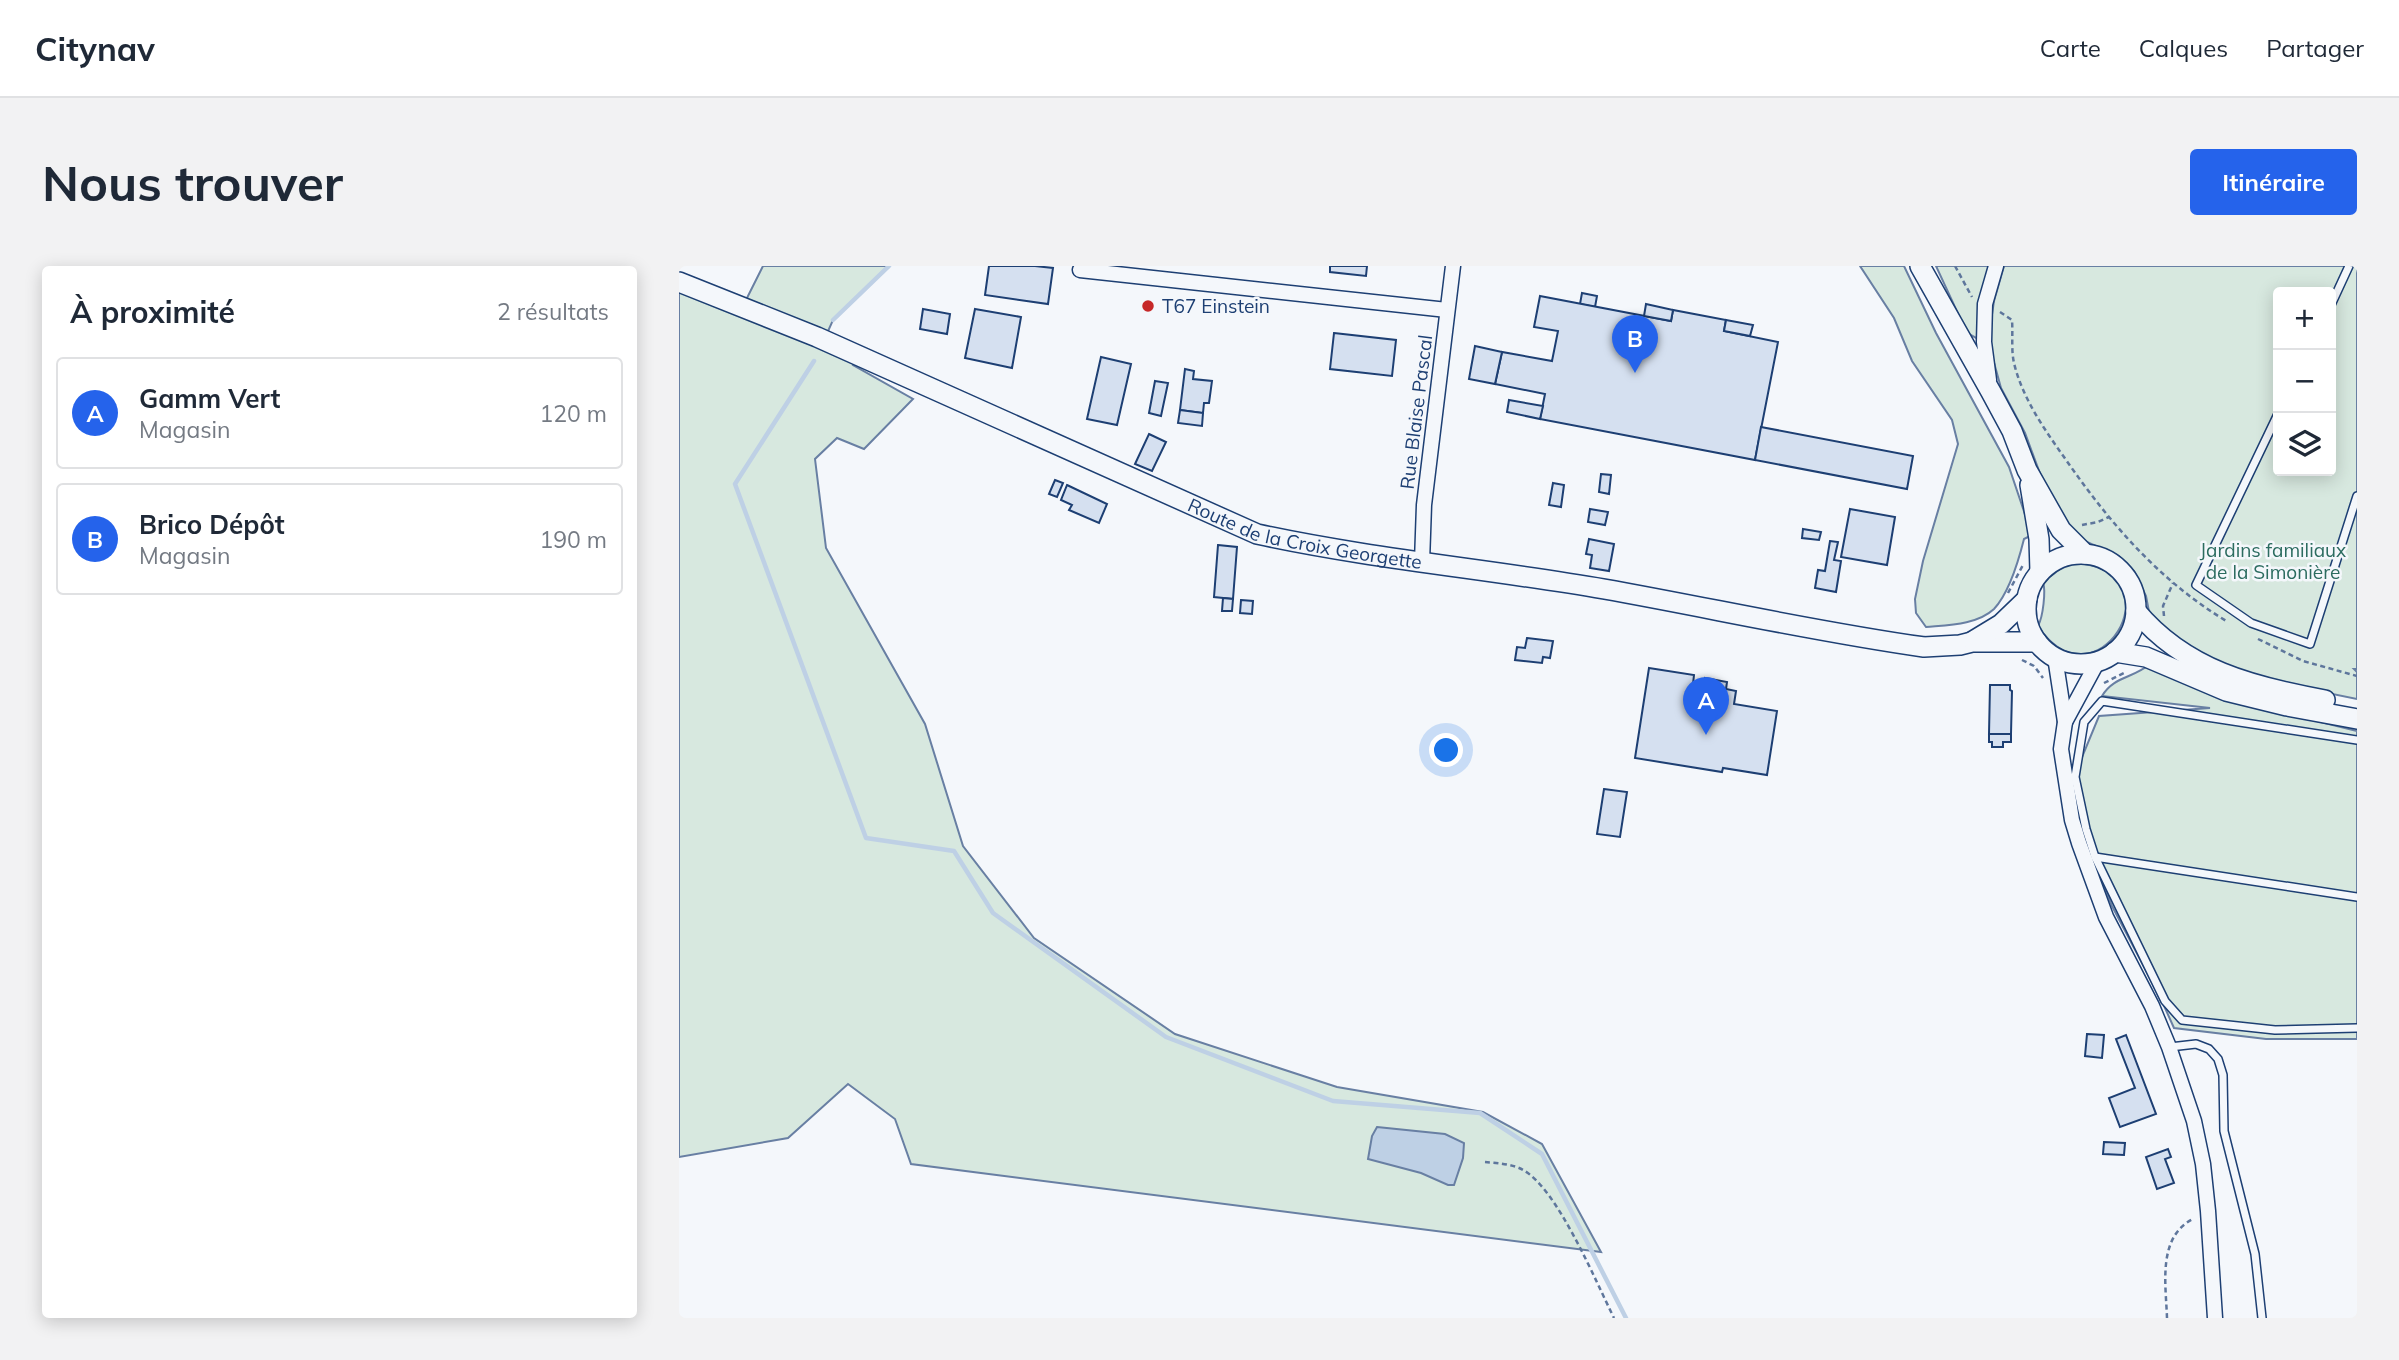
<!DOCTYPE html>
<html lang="fr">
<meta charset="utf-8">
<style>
body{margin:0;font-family:Mulish,sans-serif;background:#f2f2f3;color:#1f2937}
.controls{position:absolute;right:21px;top:21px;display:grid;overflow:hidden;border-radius:7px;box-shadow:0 4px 18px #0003}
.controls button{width:63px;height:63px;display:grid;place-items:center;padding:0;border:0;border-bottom:2px solid #e0e1e3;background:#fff;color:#1f2937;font:35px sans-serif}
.you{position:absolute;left:768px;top:485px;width:24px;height:24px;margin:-18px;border:5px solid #fff;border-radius:50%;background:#1a73e8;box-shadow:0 0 0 10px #1a73e833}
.badge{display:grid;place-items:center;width:46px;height:46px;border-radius:50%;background:#2563eb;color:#fff;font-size:23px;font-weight:700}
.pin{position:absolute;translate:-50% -58px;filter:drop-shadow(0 2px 4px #0008)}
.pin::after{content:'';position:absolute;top:37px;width:24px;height:21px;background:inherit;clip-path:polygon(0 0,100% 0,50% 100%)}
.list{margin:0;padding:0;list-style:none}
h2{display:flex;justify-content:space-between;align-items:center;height:91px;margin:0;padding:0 28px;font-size:30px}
h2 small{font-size:23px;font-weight:400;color:#747a83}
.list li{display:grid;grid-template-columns:46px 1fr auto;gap:21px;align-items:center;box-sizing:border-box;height:112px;margin:0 14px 14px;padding:0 14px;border:2px solid #e0e1e3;border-radius:7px}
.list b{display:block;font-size:26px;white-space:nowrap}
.list p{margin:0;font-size:23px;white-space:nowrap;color:#747a83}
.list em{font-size:23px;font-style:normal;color:#747a83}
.icon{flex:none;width:38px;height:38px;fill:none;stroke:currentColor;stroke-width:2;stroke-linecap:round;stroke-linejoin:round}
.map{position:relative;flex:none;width:1678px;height:1052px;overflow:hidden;border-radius:7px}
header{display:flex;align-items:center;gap:42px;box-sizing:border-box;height:98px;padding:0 35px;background:#fff;border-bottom:2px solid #e0e1e3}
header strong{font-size:33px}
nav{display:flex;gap:38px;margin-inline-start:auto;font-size:24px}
.intro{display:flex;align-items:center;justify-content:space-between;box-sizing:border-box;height:168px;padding:0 42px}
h1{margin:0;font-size:49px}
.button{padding:18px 32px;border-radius:7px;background:#2563eb;color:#fff;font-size:24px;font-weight:700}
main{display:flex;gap:42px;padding:0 42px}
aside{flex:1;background:#fff;border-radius:7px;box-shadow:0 4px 18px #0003}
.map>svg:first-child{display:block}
</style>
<header>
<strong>Citynav</strong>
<nav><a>Carte</a><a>Calques</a><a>Partager</a></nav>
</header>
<div class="intro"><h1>Nous trouver</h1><a class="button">Itinéraire</a></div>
<main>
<aside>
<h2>À proximité<small>2 résultats</small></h2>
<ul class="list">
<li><span class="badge">A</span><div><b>Gamm Vert</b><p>Magasin</p></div><em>120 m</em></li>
<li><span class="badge">B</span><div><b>Brico Dépôt</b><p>Magasin</p></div><em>190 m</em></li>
</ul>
</aside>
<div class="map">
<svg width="1678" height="1052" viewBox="0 0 1678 1052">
<rect width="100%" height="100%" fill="#f4f7fb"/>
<g fill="#d7e8df" stroke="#687fa3" stroke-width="2" fill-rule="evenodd">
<polygon points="84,0 210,0 154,54 145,74 178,89 174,99 234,133 185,183 158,172 136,193 147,282 246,458 284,580 355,672 496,768 658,821 804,846 863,878 922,986 232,898 216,853 169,818 109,872 0,891 0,17 64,40"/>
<path d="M 1181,0 L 1225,0 L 1257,67 L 1330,201 L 1353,269 L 1345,273 C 1340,293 1330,327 1315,343 C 1298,359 1268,359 1247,361 L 1237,347 L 1236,333 L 1244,295 L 1279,178 L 1273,154 L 1233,95 L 1215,52 Z"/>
<polygon points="1257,0 1312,0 1299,73 1288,67"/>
<path d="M 1325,0 L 1678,0 L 1678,403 L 1675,403 L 1678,406 L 1678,433 L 1570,411 L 1531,396 L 1471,351 L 1467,330 L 1455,305 L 1440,290 L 1392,269 L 1369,229 L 1346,167 L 1322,122 L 1311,82 L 1312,55 L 1315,35 ZM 1599,26 L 1652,26 L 1652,205 L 1599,205 Z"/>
<path d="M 1400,297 C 1501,310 1416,446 1359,360 C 1364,351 1367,325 1364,316 L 1385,300 Z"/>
<path d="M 1471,398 L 1553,434 L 1678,465 L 1678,773 L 1587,773 L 1495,762 L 1482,733 L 1433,640 L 1414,594 L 1394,513 L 1420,450 L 1531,442 L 1423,430 C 1435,410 1453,413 1471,398 Z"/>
</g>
<polygon fill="#bed0e5" stroke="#687fa3" stroke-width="2" points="698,861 766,868 785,877 784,892 775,919 769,919 742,907 689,893 693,870"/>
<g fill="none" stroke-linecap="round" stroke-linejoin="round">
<g stroke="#bed0e5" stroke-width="4.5">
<polyline points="154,54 210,0"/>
<polyline points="135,95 56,218 187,572 275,585 314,647 487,771 654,835 801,847 863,888 947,1052"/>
</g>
</g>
<g fill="#d5e0f0" stroke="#1d3f73" stroke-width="2">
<polygon points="310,0 356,0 374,2 369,38 306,29"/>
<polygon points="651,0 688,0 687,10 651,6"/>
<polygon points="903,27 918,30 916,41 901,38"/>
<polygon points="861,30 992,55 994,44 1047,54 1045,65 1099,76 1076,194 861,153 866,128 816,118 823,86 873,95 879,65 855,61"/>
<polygon points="967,38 994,44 992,55 965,50"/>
<polygon points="244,43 271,48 268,68 241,63"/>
<polygon points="296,43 342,51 333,102 286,92"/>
<polygon points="1047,54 1074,59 1071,70 1045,65"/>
<polygon points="655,67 717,74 713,110 651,103"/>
<polygon points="796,80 823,86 816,118 790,113"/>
<polygon points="422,91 452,98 438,159 408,153"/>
<polygon points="506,103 515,105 514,113 533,115 530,137 525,137 524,147 501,144"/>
<polygon points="476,115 489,117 482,150 470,147"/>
<polygon points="830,134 864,140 861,153 828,146"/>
<polygon points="501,144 524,147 523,160 499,157"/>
<polygon points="1082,161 1234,190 1228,223 1076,194"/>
<polygon points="470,168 487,176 473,205 456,198"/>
<polygon points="922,208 932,209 930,228 920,226"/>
<polygon points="376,214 384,217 378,231 370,228"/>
<polygon points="874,217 885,219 882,241 870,239"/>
<polygon points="388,219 428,238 420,257 390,244 393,239 382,234"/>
<polygon points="911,243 929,246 926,259 909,256"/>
<polygon points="1171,243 1216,251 1208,299 1162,291"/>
<polygon points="1124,263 1142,266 1140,274 1123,272"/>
<polygon points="910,273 935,278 930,305 911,302 913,289 907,288"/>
<polygon points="1151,275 1159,276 1155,294 1162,295 1157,326 1136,322 1139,304 1146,305"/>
<polygon points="539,279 558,281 554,333 535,331"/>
<polygon points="544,332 554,333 553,345 543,345"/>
<polygon points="562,334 574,335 573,348 561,347"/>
<polygon points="848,372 874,375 871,392 864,391 863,397 836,394 838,381 846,382"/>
<polygon points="970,402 1015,409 1014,418 1025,419 1026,412 1048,416 1047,423 1057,425 1055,438 1098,445 1088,509 1044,502 1043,506 956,492"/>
<polygon points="1311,419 1331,419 1331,424 1333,425 1332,468 1310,468"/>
<polygon points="1310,468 1332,468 1332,476 1324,476 1324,481 1313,481 1313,476 1310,476"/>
<polygon points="925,523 948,526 941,571 918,568"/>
<polygon points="1408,768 1425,769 1423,792 1406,790"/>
<polygon points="1447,769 1477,848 1441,861 1430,832 1456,822 1437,773"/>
<polygon points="1425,876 1446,877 1445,889 1424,888"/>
<polygon points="1489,883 1492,891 1486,893 1495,917 1478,923 1467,891"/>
</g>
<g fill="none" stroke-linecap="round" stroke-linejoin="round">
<defs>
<g id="lane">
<polyline points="1652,39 1670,0"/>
<polyline points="1599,148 1517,319 1572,357 1631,378 1678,230"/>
<polyline points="1678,474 1423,435 1405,456 1396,511 1407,563 1416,591 1486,735 1503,754 1596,764 1678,762"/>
<polyline points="1416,591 1678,631"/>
<polyline points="1491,781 1517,778 1530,783 1539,793 1544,809 1545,865 1576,988 1583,1052"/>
</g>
<g id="street">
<polyline points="401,4 768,44"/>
<polyline points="1310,114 1305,76 1306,38 1317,0"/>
<polyline points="743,296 745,239 774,0"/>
<polyline points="1376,391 1386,456 1382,483 1393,554 1400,577 1427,651 1473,740 1490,781 1515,855 1524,898 1529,945 1536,1052"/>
<polyline points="1386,456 1419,395"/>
</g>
<g id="secondary">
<polyline points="1241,0 1312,126 1333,165 1348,204 1382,264 1406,288"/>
<path id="s1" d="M 0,16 L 138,71 L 578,268 C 693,293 810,303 925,323 C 1032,342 1138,366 1245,381 L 1281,379 L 1293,376 L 1358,376"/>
<polyline points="1351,219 1360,273 1361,306"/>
<circle cx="1402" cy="343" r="55"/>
<path d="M 1457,345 C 1506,404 1574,421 1646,434"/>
<polyline points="1294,375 1322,358 1348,333"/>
<polyline points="1436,386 1467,391 1547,425 1608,440 1678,453"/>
</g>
</defs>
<use href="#lane" stroke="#1d3f73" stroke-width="10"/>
<use href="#street" stroke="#1d3f73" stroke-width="17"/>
<use href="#secondary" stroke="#1d3f73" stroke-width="22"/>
<g stroke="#5e769c" stroke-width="2.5" stroke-dasharray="5 3.5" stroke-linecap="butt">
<polyline points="1276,0 1293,31"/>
<path d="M 1321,46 L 1333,54 C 1334,68 1332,84 1335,97 C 1343,131 1365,163 1385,191 C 1430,256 1480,315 1549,356"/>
<polyline points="1403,259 1419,256 1430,251"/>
<polyline points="1329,327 1344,299"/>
<polyline points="1485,350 1484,340 1494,317"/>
<polyline points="1579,373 1624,395 1678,410"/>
<polyline points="1343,394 1355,400 1364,412"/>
<polyline points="1425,417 1447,406"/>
<path d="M 806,896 C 818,897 834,898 844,904 C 878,922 917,1016 935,1052"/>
<path d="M 1488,1052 C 1487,1019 1478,971 1514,953"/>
</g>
<use href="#lane" stroke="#f4f7fb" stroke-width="7"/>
<use href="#street" stroke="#f4f7fb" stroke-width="14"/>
<use href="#secondary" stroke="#f4f7fb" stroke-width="19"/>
</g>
<circle fill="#c62828" stroke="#f4f7fb" stroke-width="2.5" cx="469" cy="40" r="7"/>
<g text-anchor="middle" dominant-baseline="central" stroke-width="5" stroke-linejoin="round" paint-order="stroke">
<g font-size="19" fill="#1d3f73" stroke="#f4f7fb" text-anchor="start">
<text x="483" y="40">T67 Einstein</text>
</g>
<g font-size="19" fill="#1d3f73" stroke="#f4f7fb">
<text transform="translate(737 146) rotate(-83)">Rue Blaise Pascal</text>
<text stroke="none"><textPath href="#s1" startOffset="677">Route de la Croix Georgette</textPath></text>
</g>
<g font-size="19" fill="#2c6c60" stroke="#f4f7fb">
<text x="1594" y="284">Jardins familiaux<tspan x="1594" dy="22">de la Simonière</tspan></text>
</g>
</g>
</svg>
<div class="controls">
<button>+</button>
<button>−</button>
<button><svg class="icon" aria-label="layers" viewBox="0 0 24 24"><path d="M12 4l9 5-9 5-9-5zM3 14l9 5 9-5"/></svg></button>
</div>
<div class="you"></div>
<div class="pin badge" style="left:1027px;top:469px">A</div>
<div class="pin badge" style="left:956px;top:107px">B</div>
</div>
</main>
